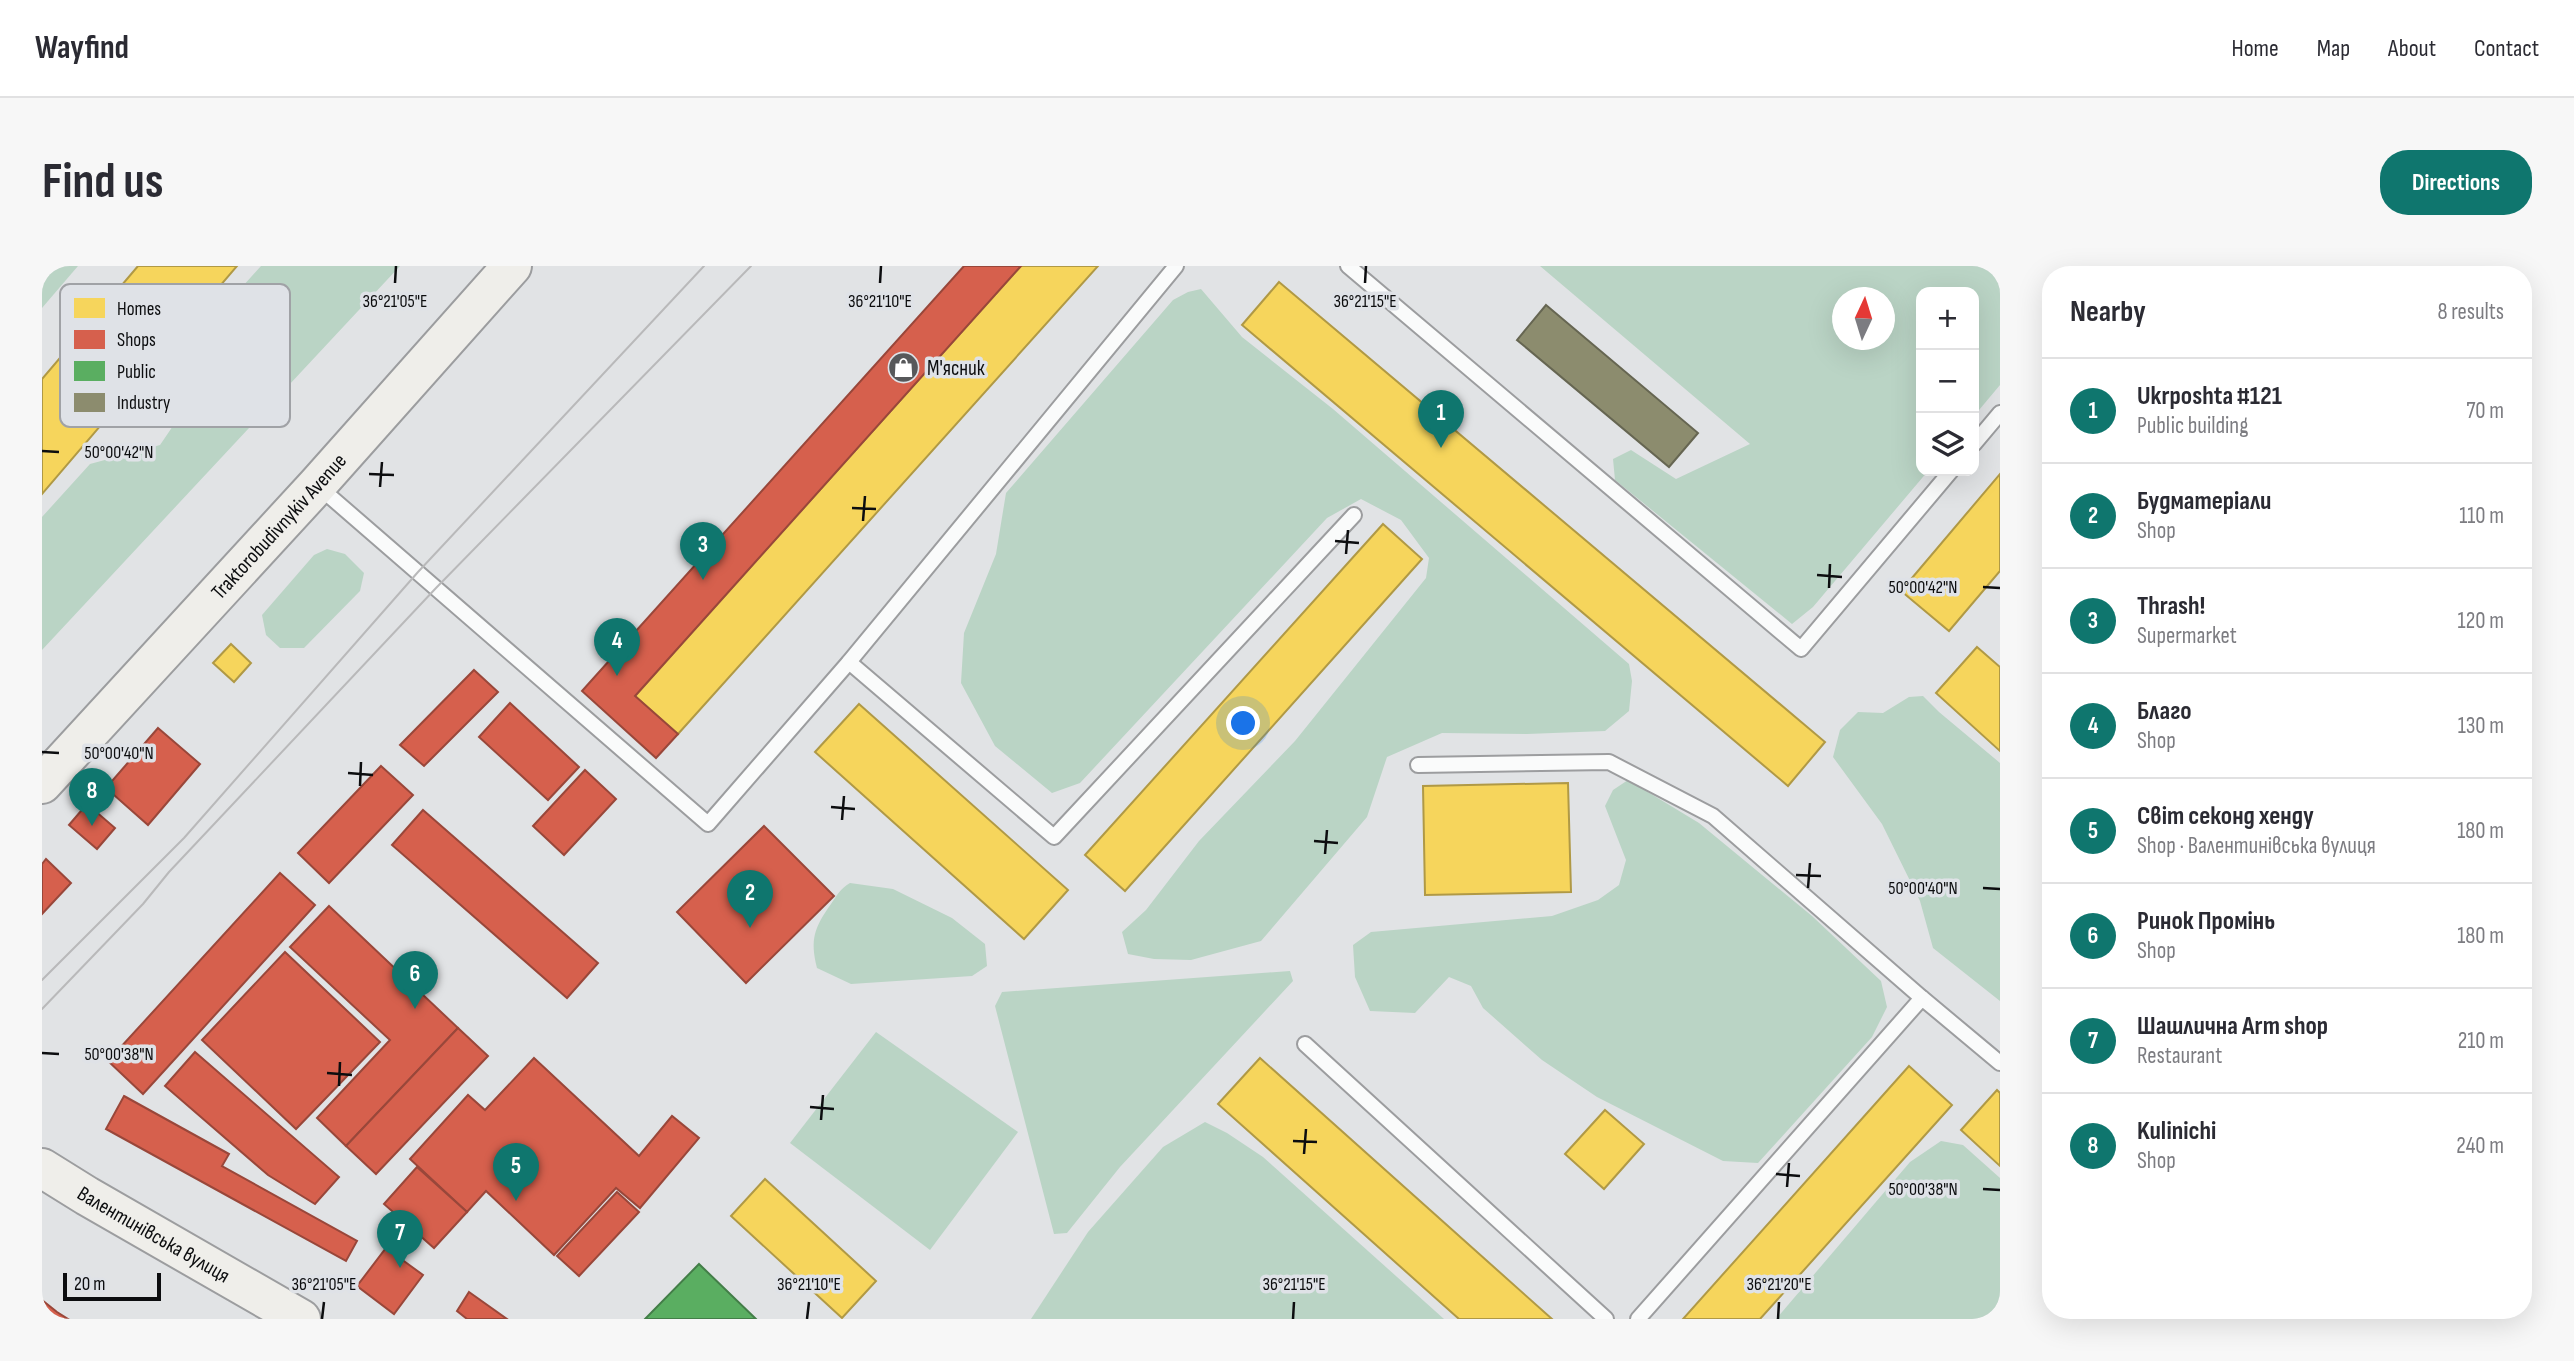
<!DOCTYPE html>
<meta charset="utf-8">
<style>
body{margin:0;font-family:"Sofia Sans Condensed",sans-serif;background:#f7f7f7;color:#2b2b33}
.controls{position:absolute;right:21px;top:21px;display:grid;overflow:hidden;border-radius:14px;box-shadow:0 7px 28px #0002}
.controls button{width:63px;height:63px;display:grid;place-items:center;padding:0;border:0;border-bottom:2px solid #e1e1e2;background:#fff;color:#2b2b33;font:35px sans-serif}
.compass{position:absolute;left:1790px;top:21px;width:63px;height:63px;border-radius:50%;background:#fff;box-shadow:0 7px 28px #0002;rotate:4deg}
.scale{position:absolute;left:21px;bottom:18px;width:98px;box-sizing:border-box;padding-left:7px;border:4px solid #0c0d0f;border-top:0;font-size:19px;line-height:24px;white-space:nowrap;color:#0c0d0f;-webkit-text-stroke:5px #dfe2e7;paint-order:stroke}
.you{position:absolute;left:1202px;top:458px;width:24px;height:24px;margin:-18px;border:5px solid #fff;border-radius:50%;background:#1a73e8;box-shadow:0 0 0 10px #1a73e833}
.badge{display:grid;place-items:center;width:46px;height:46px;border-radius:50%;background:#0f766e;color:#fff;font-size:23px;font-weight:700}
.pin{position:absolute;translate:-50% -58px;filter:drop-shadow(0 2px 4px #0008)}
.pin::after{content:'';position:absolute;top:37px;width:24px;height:21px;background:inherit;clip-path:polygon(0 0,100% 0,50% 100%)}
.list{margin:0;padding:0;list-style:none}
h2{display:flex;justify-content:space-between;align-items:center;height:91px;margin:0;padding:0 28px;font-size:30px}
h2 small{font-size:23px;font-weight:400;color:#7c7c81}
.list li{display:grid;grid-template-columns:46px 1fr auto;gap:21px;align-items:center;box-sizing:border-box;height:105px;padding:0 28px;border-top:2px solid #e1e1e2}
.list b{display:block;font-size:26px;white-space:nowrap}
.list p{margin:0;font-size:23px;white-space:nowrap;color:#7c7c81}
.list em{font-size:23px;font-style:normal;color:#7c7c81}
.icon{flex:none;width:38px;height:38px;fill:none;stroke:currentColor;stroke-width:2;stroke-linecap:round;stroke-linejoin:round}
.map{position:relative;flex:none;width:1958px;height:1053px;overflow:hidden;border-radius:28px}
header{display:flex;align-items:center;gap:42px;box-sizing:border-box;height:98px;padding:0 35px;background:#fff;border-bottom:2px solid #e1e1e2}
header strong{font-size:33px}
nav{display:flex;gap:38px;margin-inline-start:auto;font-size:24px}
.intro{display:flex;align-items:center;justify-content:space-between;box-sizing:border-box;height:168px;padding:0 42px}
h1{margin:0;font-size:49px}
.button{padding:18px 32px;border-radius:28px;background:#0f766e;color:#fff;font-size:24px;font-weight:700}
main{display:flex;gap:42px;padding:0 42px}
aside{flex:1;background:#fff;border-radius:28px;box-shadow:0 7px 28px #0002}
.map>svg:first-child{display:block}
</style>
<header>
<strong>Wayfind</strong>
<nav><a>Home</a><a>Map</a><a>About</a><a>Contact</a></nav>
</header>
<div class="intro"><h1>Find us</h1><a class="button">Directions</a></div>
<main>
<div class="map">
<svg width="1958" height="1053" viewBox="0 0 1958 1053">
<rect width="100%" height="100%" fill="#e1e3e5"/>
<g fill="#bad4c5" fill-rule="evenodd">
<polygon points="0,0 36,0 0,42"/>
<polygon points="219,0 358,0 0,384 0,251 48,198 118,179 133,157 125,127 125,104"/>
<path d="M 1498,0 L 1958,0 L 1958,119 L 1932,150 L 1932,26 L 1879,26 L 1879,205 L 1886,205 L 1771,341 L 1750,358 L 1573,214 L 1571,193 L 1589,184 L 1634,213 L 1708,178 ZM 1800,32 L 1842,32 L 1842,74 L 1800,74 Z"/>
<polygon points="1159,23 1200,71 1291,143 1587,398 1590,415 1587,445 1563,465 1485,468 1400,467 1345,491 1325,551 1219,675 1149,694 1112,693 1086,688 1080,666 1104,644 1157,575 1253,475 1384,312 1387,292 1359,254 1319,233 1285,252 1038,517 1010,527 953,480 919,417 922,367 954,288 964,227 1131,34 1146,26"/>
<polygon points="285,283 303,288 322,307 318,325 262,382 238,382 224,369 220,349 272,289"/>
<polygon points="1881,430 1897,446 1958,497 1958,735 1891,682 1878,635 1840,558 1791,491 1798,464 1816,446 1841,447 1867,431"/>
<polygon points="1586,514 1657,557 1770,650 1839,715 1845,741 1830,771 1716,897 1681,895 1555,831 1500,794 1441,742 1429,720 1407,711 1373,747 1328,745 1313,711 1311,679 1329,666 1510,650 1556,634 1577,619 1584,594 1563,540 1571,524"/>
<path d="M 808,617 L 851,623 L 910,652 L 943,678 L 945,700 L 930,710 L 809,718 L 775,702 C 768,673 772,662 789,638 C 795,629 799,622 808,617 Z"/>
<polygon points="1248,705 1251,715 1078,901 1025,967 1012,968 953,740 960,726"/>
<polygon points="834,766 976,866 888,984 748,877"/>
<polygon points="1163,856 1185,867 1221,891 1402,1053 989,1053 1046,966 1121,881"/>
<polygon points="1899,875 1921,879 1958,912 1958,1051 1956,1053 1734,1053 1868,896"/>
</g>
<g fill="#f6d55c" stroke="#b09945" stroke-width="2">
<polygon points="96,0 195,0 0,228 0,113"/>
<polygon points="979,0 1056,0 636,468 593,430"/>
<polygon points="1237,16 1783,476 1746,520 1200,59"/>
<polygon points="1958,208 1958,305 1907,365 1859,325"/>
<polygon points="1341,258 1380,293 1083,625 1043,589"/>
<polygon points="189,378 209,397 192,416 171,397"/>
<polygon points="1935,381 1958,401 1958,485 1894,427"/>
<polygon points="817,438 1026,624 982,673 773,486"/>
<polygon points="1526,517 1529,626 1383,629 1381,520"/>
<polygon points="1218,792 1510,1053 1417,1053 1176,838"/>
<polygon points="1867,800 1910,839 1718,1053 1641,1053"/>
<polygon points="1955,824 1958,827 1958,900 1919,864"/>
<polygon points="1563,844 1602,878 1562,923 1523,888"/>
<polygon points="723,913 834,1015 800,1052 689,950"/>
</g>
<g fill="#d6604d" stroke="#99473a" stroke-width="2">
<polygon points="922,0 979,0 593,430 636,468 614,492 540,425"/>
<polygon points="432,404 456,426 382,500 358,479"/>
<polygon points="468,437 537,501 506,534 437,471"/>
<polygon points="116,462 158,498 106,559 64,522"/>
<polygon points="339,500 371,529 287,617 256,587"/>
<polygon points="543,504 574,533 522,589 491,560"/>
<polygon points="45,538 73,562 55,583 27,559"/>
<polygon points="381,544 556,697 525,732 350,579"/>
<polygon points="722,560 792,630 704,717 635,646"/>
<polygon points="4,593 29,617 0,648 0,598"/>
<polygon points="238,607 273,639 101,828 66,795"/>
<polygon points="287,640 416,762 304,880 275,852 348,774 248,681"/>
<polygon points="243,686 338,776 254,863 160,774"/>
<polygon points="416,762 446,790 334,908 304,880"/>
<polygon points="153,786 297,911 273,938 226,909 123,820"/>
<polygon points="492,792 597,890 630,850 657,872 598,942 574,922 512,989 444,925 425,946 368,893 426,829 443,844"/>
<polygon points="82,830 187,888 180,900 315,975 304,995 64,863"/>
<polygon points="375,901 425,946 392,982 342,938"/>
<polygon points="575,926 597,946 537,1010 515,990"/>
<polygon points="344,982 381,1009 352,1048 315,1020"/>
<polygon points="427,1026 465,1053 425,1053 415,1045"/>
<polygon points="0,1034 15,1046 26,1053 0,1053"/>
</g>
<polygon fill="#5aae61" stroke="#437e48" stroke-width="2" points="657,998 714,1053 603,1053"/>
<polygon fill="#8c8c6e" stroke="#666652" stroke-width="2" points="1504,39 1656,167 1627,201 1475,74"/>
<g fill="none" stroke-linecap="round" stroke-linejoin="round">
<defs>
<g id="lane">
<polyline points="1306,0 1759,383 1909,205"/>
<polyline points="1932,178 1958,147"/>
<polyline points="276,220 666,558 807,396 1134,0"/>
<polyline points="807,396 1012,571 1312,249"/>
<polyline points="1376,499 1567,496 1671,550 1880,732"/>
<polyline points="1263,778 1564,1053"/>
<polyline points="1596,1053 1880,732 1958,797"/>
</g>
<g id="secondary">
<path id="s1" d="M 0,518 L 275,219 L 470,0"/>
<path id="s2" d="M 0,902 L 45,930 L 259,1053"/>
</g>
</defs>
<use href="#lane" stroke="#9c9d9f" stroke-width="18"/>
<use href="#secondary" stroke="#9c9d9f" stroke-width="42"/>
<use href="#lane" stroke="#fafbfb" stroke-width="14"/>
<use href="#secondary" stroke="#efeeea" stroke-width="38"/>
<g stroke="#b9b9ba" stroke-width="2">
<polyline points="0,714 142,572 376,306 662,0"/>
<polyline points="0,743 101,638 127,606 394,322 709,0"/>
</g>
</g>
<path fill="none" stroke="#0c0d0f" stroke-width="2.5" d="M 353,17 L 354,0M 838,17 L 839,0M 1323,17 L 1324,0M 0,185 L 17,186M 327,208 L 352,209M 338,221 L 340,196M 810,242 L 834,243M 821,255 L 823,230M 1293,275 L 1317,277M 1304,288 L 1306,264M 1775,309 L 1800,311M 1941,321 L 1958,322M 1787,322 L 1788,298M 0,486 L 17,487M 306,507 L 331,509M 318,520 L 319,496M 789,541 L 813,543M 800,554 L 802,530M 1272,575 L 1296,577M 1283,588 L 1285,564M 1754,609 L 1779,610M 1766,622 L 1768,597M 1941,622 L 1958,623M 0,787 L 17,788M 285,807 L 310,809M 297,820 L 298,796M 768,841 L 792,843M 779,854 L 781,829M 1251,875 L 1275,876M 1262,888 L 1264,863M 1734,908 L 1758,910M 1745,921 L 1747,897M 1941,923 L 1958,924M 280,1053 L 282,1036M 765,1053 L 767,1036M 1251,1053 L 1252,1036M 1736,1053 L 1737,1036"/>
<defs>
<symbol id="shop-disc" viewBox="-11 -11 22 22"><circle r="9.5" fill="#57585a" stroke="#dfe2e7"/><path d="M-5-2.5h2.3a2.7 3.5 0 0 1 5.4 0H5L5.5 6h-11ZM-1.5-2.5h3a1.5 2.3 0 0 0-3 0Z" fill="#fff"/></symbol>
</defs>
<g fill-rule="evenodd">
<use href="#shop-disc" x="844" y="84" width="35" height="35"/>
</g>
<g text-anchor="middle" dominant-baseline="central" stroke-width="7" stroke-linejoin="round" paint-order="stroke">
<g font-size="21" fill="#0c0d0f" stroke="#dfe2e7" text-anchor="start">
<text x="885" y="102">М'ясник</text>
</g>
<g font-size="21" fill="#0c0d0f" stroke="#dfe2e7">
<text stroke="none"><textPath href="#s1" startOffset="350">Traktorobudivnykiv Avenue</textPath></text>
<text stroke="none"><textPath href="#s2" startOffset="130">Валентинівська вулиця</textPath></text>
</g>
</g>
<rect x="18" y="18" width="230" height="143" rx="10" fill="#dfe2e7" stroke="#a0a2a6" stroke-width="2"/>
<rect x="32" y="32" width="31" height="20" fill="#f6d55c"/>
<rect x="32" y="64" width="31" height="19" fill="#d6604d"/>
<rect x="32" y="95" width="31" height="20" fill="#5aae61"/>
<rect x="32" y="127" width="31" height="19" fill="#8c8c6e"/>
<g font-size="19" fill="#0c0d0f">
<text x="75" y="49">Homes</text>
<text x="75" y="80">Shops</text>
<text x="75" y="112">Public</text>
<text x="75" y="143">Industry</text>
</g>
<g font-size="18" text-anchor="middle" fill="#0c0d0f" stroke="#dfe2e7" stroke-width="7" stroke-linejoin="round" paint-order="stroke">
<text x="353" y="41">36°21'05"E</text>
<text x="838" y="41">36°21'10"E</text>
<text x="1323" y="41">36°21'15"E</text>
<text x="77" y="192">50°00'42"N</text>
<text x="1881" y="327">50°00'42"N</text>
<text x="77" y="493">50°00'40"N</text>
<text x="1881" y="628">50°00'40"N</text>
<text x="77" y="794">50°00'38"N</text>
<text x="1881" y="929">50°00'38"N</text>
<text x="282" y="1024">36°21'05"E</text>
<text x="767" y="1024">36°21'10"E</text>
<text x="1252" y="1024">36°21'15"E</text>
<text x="1737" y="1024">36°21'20"E</text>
</g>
</svg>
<div class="controls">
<button>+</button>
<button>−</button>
<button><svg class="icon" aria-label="layers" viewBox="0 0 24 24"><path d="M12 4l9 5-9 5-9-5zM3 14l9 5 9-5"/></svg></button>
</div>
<svg class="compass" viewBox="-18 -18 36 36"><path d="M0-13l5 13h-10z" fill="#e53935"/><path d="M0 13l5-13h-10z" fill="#7c7c81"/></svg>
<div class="scale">20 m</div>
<div class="you"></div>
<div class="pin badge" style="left:1399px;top:182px">1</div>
<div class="pin badge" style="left:708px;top:662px">2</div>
<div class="pin badge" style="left:661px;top:314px">3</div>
<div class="pin badge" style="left:575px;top:410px">4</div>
<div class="pin badge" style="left:474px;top:935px">5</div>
<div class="pin badge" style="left:373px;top:743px">6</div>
<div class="pin badge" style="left:358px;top:1002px">7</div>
<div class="pin badge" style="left:50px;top:560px">8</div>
</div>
<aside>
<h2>Nearby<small>8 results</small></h2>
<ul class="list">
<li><span class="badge">1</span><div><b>Ukrposhta #121</b><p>Public building</p></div><em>70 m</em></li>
<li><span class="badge">2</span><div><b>Будматеріали</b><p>Shop</p></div><em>110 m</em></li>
<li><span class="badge">3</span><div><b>Thrash!</b><p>Supermarket</p></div><em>120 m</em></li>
<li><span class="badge">4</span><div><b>Благо</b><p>Shop</p></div><em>130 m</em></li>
<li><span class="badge">5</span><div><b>Світ секонд хенду</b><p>Shop · Валентинівська вулиця</p></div><em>180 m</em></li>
<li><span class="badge">6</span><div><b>Ринок Промінь</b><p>Shop</p></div><em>180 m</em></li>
<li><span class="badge">7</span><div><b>Шашлична Arm shop</b><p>Restaurant</p></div><em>210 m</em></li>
<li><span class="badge">8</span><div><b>Kulinichi</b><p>Shop</p></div><em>240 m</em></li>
</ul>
</aside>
</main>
